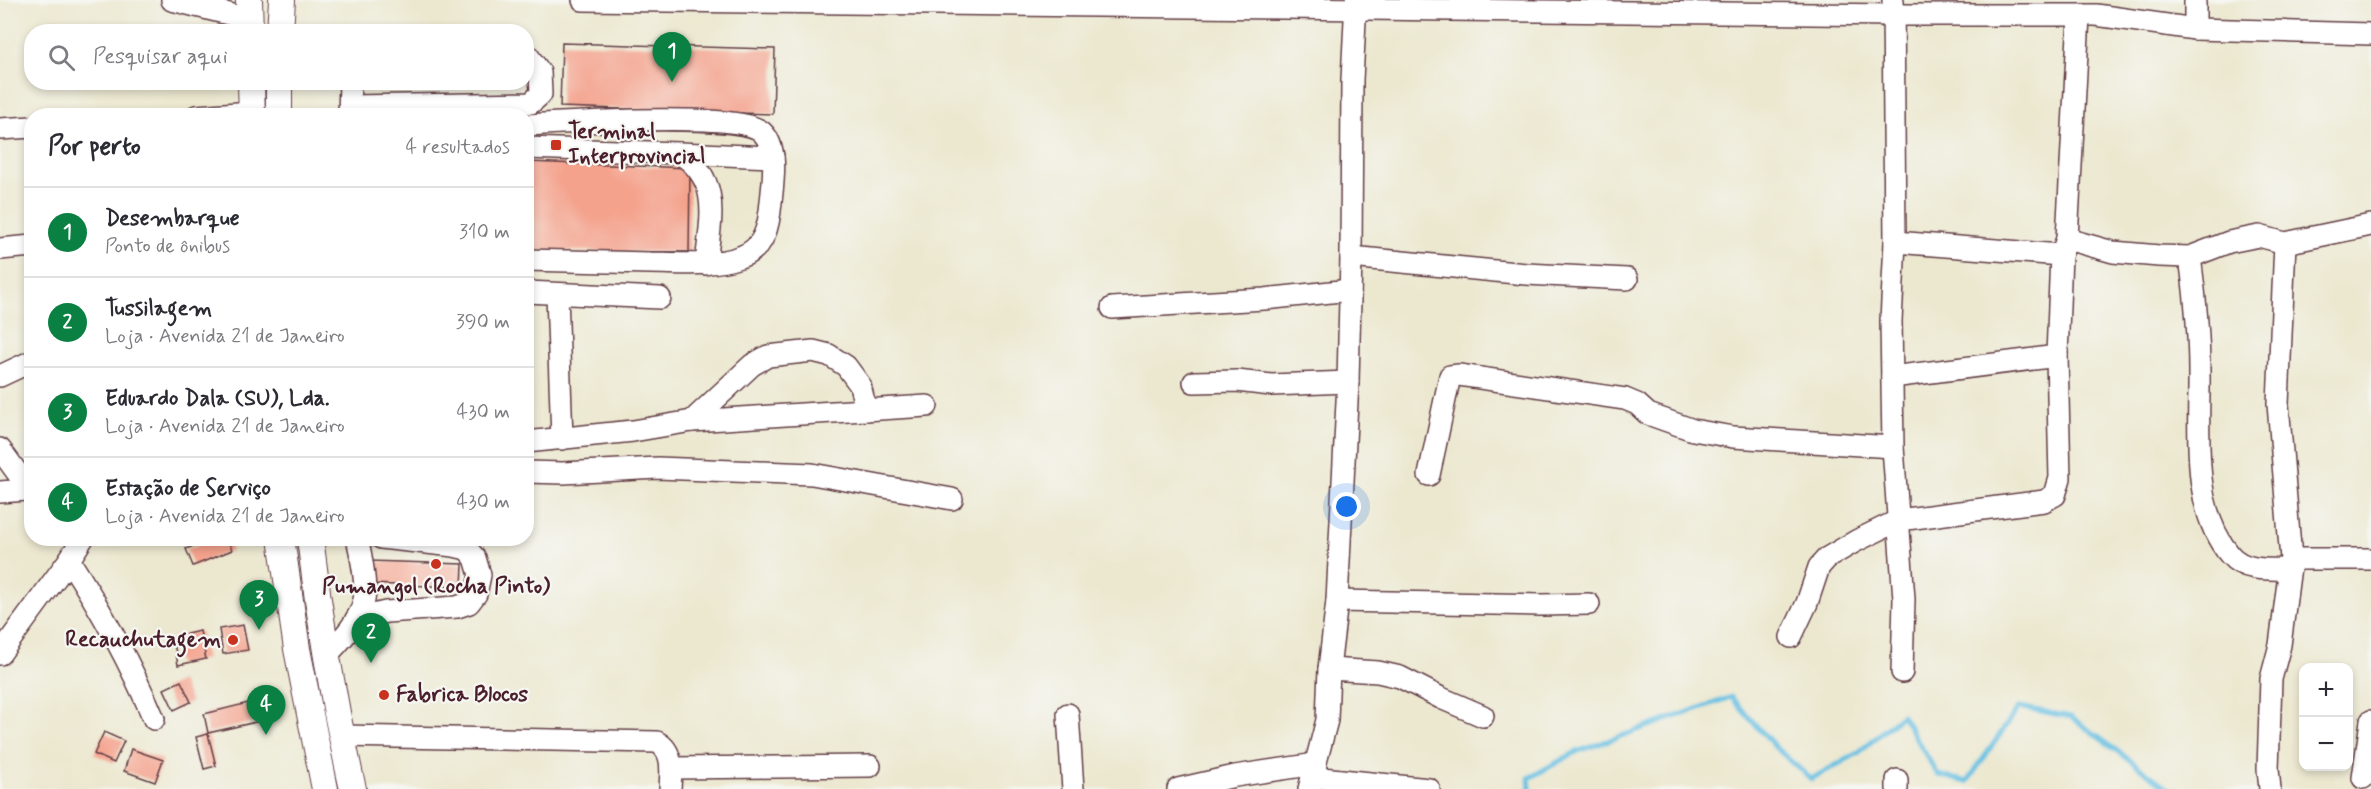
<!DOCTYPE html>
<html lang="pt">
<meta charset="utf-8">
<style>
body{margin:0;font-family:Mynerve,sans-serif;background:#f2f2f3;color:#2b2b33}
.controls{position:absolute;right:18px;bottom:18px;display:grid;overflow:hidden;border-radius:12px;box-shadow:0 3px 9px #0003}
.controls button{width:54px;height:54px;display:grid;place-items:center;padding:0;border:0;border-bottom:2px solid #e1e1e2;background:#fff;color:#2b2b33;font:30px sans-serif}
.you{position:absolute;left:1347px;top:507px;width:21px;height:21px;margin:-15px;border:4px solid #fff;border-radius:50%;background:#1a73e8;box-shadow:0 0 0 9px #1a73e833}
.badge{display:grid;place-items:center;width:39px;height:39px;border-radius:50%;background:#0b8043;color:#fff;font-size:20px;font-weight:700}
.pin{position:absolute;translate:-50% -50px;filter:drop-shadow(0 2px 3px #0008)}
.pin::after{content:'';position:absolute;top:32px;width:21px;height:18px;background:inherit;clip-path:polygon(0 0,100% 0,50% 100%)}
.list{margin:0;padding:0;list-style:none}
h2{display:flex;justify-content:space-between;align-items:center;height:78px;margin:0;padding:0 24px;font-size:26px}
h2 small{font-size:20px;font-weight:400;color:#7c7c81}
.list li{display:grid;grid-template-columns:39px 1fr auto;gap:18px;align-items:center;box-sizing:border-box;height:90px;padding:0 24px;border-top:2px solid #e1e1e2}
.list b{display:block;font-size:22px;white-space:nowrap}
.list p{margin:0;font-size:20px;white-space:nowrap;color:#7c7c81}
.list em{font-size:20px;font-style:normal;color:#7c7c81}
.icon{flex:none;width:33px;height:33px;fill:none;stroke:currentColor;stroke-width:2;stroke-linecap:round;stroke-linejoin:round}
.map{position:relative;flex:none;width:2371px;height:789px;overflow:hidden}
.search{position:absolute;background:#fff;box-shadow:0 3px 9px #0003;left:24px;top:24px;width:510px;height:66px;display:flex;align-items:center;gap:15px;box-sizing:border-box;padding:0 21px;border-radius:24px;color:#7c7c81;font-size:22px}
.panel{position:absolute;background:#fff;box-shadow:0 3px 9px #0003;left:24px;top:108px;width:510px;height:438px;border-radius:24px}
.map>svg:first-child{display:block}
</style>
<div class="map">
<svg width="2371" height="789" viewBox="0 0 2371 789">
<rect width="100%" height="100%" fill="#f6f6f2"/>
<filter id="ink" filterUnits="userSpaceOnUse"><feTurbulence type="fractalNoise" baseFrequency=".0167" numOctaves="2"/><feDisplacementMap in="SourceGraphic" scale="12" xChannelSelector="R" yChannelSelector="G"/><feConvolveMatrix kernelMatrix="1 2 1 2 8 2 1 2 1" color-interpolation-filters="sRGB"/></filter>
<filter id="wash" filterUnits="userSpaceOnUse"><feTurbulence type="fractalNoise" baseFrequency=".008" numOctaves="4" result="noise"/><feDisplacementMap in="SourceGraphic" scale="24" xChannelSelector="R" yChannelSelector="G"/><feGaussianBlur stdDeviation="1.35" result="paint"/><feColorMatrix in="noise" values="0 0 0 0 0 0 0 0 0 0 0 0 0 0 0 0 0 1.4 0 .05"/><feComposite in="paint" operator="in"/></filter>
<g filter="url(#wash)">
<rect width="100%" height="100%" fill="#ece8d0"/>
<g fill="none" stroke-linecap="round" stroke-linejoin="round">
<polyline stroke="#64bfe2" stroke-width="5" points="1530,789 1529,778 1576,752 1731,697 1776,748 1811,779 1858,753 1902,715 1938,775 1967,782 2019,707 2071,717 2169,789"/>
</g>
<g id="blocks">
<g fill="#f4a28c">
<polygon points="562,43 775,49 773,114 560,107"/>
<polygon points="526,162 690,168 689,252 526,251"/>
<polygon points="212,538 227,538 232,550 193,566 186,549"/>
<polygon points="368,561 463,564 462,587 367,584"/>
<polygon points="243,625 248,650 223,654 219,629"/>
<polygon points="200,631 206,659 178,665 173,637"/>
<polygon points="181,681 191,702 174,710 164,689"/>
<polygon points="264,699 269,719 208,733 204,714"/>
<polygon points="104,732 124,741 114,763 94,754"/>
<polygon points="208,734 216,766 204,769 196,737"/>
<polygon points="131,749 163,760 155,782 124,771"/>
</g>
</g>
</g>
<g filter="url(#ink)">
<use href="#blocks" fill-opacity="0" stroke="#623d44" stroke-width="1.5"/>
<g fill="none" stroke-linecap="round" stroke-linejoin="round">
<defs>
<g id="minor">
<polyline points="172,0 249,19"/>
<polyline points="583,0 1892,15 2096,15 2195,29 2371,34"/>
<polyline points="1893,0 1895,242 1891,321 1893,447 1904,599 1902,672"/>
<polyline points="2195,29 2195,0"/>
<polyline points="350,106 531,103 541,94 540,72 526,53"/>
<polyline points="196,116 252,112"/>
<polyline points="349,116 350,82"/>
<path d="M 526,125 C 563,123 740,111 762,132 C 779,148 773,181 771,202 C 769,225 765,249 740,257 C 711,267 680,263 650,263 C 609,262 568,261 526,260"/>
<polyline points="0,129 32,127"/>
<path d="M 526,148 L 679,153 C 723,180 710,221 706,264"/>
<polyline points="679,153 773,157"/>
<polyline points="2067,239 2079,16"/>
<polyline points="1895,242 2061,255 2067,239 2113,252 2159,256 2190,257 2229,242 2259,236 2285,243 2371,225"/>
<polyline points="0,249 32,246"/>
<polyline points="1351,257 1526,274 1627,279"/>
<path d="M 2190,257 C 2195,294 2199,332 2199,370 C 2200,428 2190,508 2230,555 C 2244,572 2271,569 2290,569"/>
<polyline points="526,292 660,298"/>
<polyline points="557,294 562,439"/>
<polyline points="1112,308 1264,299 1350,290"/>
<polyline points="0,376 32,361"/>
<polyline points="1892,377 2057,356"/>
<polyline points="1194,382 1237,381 1271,385 1348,382"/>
<polyline points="692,421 752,365 768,356 813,351 829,355 846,366 860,385 866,410"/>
<polyline points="526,442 633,431 692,421 927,406"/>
<polyline points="0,449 32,493"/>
<polyline points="526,472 563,473 658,468 812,474 952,499"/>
<polyline points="1429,475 1450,376 1459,375 1625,399 1637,404 1648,414 1693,430 1733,437 1893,447"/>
<polyline points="0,492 27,490"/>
<polyline points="2291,559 2371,559"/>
<path d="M 69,560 C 102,611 130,663 154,719"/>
<polyline points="1337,601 1542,605 1589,604"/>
<polyline points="356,619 386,612 457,607 469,603 476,594 480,575 475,558 467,549 454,546 381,538"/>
<polyline points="1791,637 1807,603 1819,567 1827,558 1856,541 1899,520 2044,501 2055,495 2060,478 2057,356 2061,255"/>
<polyline points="0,654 69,560 83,538"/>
<path d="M 327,655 C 341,640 360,621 364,600 C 367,585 361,554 357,538"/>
<polyline points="1329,669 1378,672 1400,677 1441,698 1483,716"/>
<polyline points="1068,714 1073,789"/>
<path d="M 341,736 L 657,742 C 674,751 671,771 670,789"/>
<polyline points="671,768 870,766"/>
<polyline points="1312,777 1429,789"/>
<polyline points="2363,778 2371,721"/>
<polyline points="1178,789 1235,776 1316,764"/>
<polyline points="1309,789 1327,720 1329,669 1337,601 1348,382 1351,257 1352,80 1356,0"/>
<polyline points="1897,789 1897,780"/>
<polyline points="2270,789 2268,769 2271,679 2280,645 2291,559 2278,404 2285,243"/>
</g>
<g id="major">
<polyline points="249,0 250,32"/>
<polyline points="280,32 282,0"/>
<polyline points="251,82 252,116"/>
<polyline points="279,82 279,116"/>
<polyline points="281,538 297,649 325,789"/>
<path d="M 310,538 C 320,623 334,706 353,789"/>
</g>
</defs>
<use href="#minor" stroke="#623d44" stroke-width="24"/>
<use href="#major" stroke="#623d44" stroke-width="28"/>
<use href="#minor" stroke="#fff" stroke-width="21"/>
<use href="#major" stroke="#fff" stroke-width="26"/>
</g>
</g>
<g fill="#c8321e" stroke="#f6f6f2" stroke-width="2">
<rect x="550" y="139" width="12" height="12" rx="3"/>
<circle cx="436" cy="564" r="6"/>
<circle cx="233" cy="640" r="6"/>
<circle cx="384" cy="695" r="6"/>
</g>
<g text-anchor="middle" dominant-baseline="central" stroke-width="4.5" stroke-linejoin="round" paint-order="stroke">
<g font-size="22" font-weight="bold" fill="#4a1f2b" stroke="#f6f6f2" text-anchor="start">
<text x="568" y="132">Terminal<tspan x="568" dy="25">Interprovincial</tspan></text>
<text x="436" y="587" text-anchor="middle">Pumangol (Rocha Pinto)</text>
<text x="221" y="640" text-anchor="end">Recauchutagem</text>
<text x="396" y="695">Fabrica Blocos</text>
</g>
</g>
</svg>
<div class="controls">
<button>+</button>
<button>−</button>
</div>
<div class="you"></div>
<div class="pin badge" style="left:672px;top:82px">1</div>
<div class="pin badge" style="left:371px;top:663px">2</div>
<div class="pin badge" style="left:259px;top:630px">3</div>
<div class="pin badge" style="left:266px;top:735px">4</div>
<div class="search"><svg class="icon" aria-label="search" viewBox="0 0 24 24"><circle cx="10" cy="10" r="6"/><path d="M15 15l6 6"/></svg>Pesquisar aqui</div>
<section class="panel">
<h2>Por perto<small>4 resultados</small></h2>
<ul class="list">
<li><span class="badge">1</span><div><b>Desembarque</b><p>Ponto de ônibus</p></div><em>310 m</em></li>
<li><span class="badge">2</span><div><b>Tussilagem</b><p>Loja · Avenida 21 de Janeiro</p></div><em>390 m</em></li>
<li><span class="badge">3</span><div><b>Eduardo Dala (SU), Lda.</b><p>Loja · Avenida 21 de Janeiro</p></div><em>430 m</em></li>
<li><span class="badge">4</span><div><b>Estação de Serviço</b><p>Loja · Avenida 21 de Janeiro</p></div><em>430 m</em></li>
</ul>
</section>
</div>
